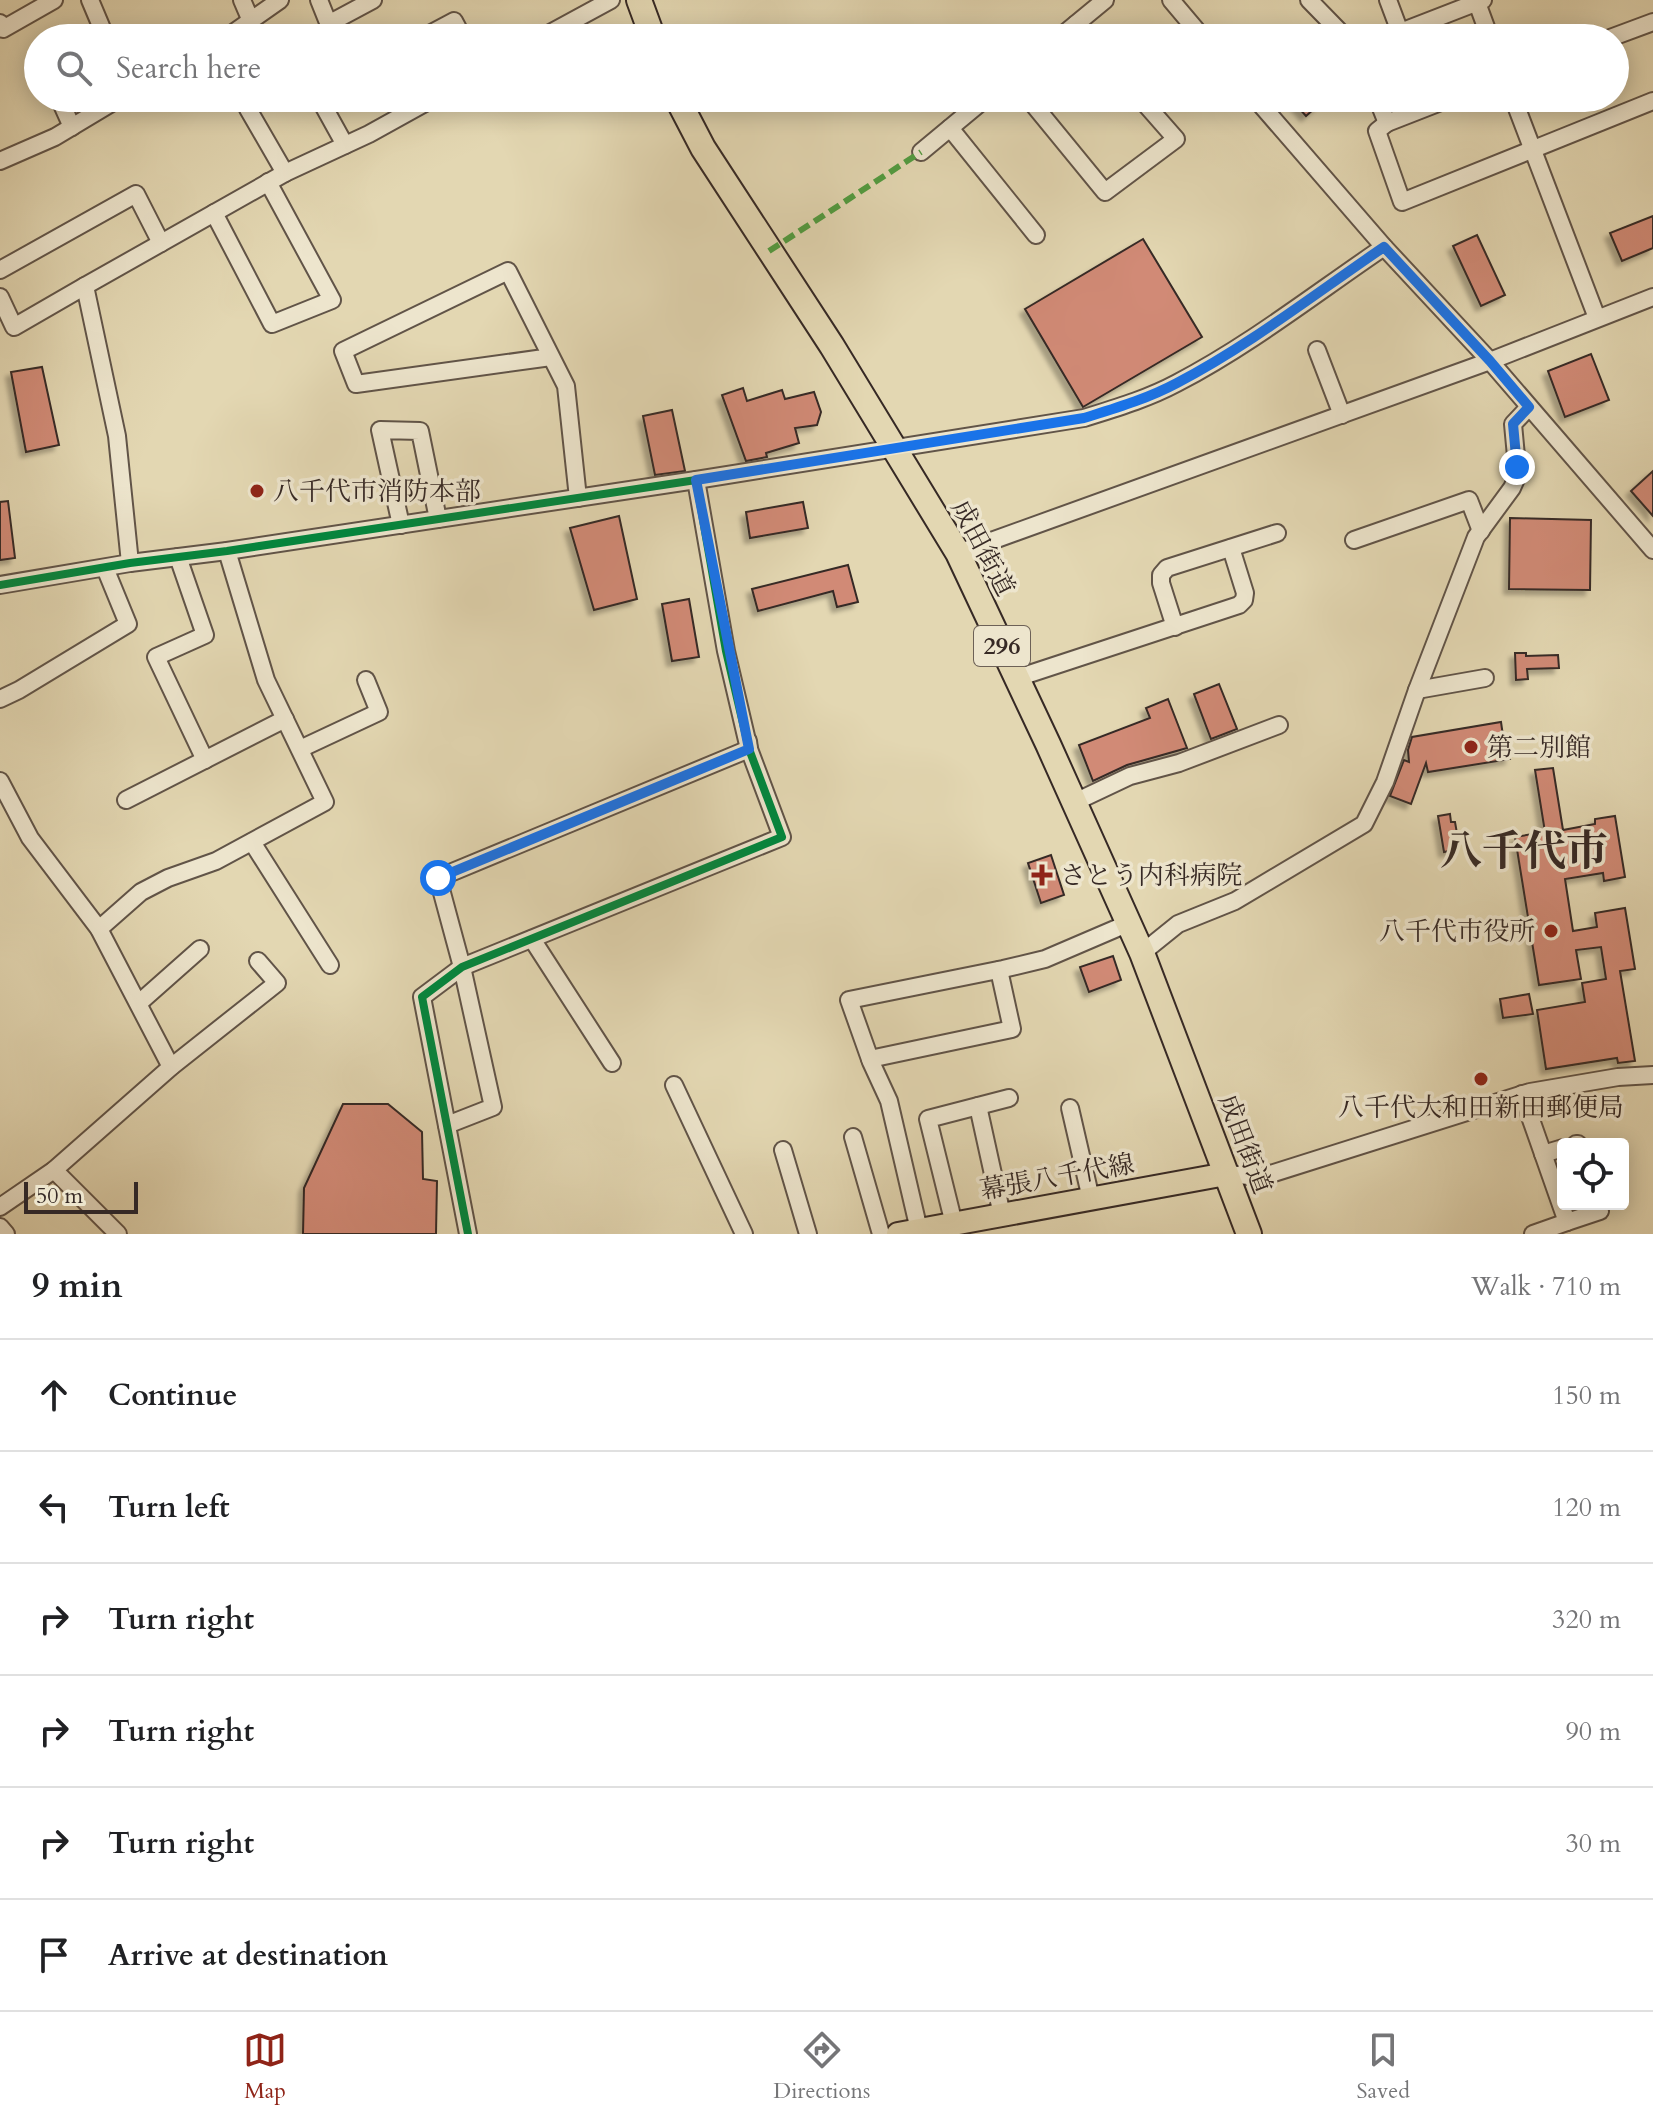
<!DOCTYPE html>
<meta charset="utf-8">
<style>
body{margin:0;font-family:Cardo,"Noto Serif JP",serif;background:#f6f6f6;color:#202124}
.controls{position:absolute;right:24px;bottom:24px;display:grid;overflow:hidden;border-radius:8px;box-shadow:0 4px 20px #0003}
.controls button{width:72px;height:72px;display:grid;place-items:center;padding:0;border:0;border-bottom:2px solid #e0e0e0;background:#fff;color:#202124;font:40px sans-serif}
.scale{position:absolute;left:24px;bottom:20px;width:114px;box-sizing:border-box;padding-left:8px;border:4px solid #362925;border-top:0;font-size:22px;line-height:28px;white-space:nowrap;color:#362925;-webkit-text-stroke:6px #ede5cd;paint-order:stroke}
.stop{position:absolute;width:24px;height:24px;margin:-18px;border:6px solid #1a73e8;border-radius:50%;background:#fff}
.stop.end{background:#1a73e8;border-color:#fff;box-shadow:0 2px 8px #0008}
.list{margin:0;padding:0;list-style:none}
h2{display:flex;justify-content:space-between;align-items:center;height:104px;margin:0;padding:0 32px;font-size:34px}
h2 small{font-size:26px;font-weight:400;color:#757577}
.list li{display:grid;grid-template-columns:52px 1fr auto;gap:24px;align-items:center;box-sizing:border-box;height:112px;padding:0 32px;border-top:2px solid #e0e0e0}
.list b{display:block;font-size:30px;white-space:nowrap}
.list em{font-size:26px;font-style:normal;color:#757577}
.icon{flex:none;width:44px;height:44px;fill:none;stroke:currentColor;stroke-width:2;stroke-linecap:round;stroke-linejoin:round}
.map{position:relative;flex:none;width:1653px;height:1234px;overflow:hidden}
.search{position:absolute;background:#fff;box-shadow:0 4px 20px #0003;left:24px;right:24px;top:24px;height:88px;display:flex;align-items:center;gap:20px;box-sizing:border-box;padding:0 28px;border-radius:44px;color:#757577;font-size:30px}
.sheet{height:776px;background:#fff}
nav{display:flex;justify-content:space-around;align-items:center;box-sizing:border-box;height:112px;border-top:2px solid #e0e0e0;background:#fff;font-size:22px;color:#757577}
nav a{display:grid;justify-items:center;gap:4px}
nav .on{color:#8f2418}
.map>svg:first-child{display:block}
</style>
<div class="map">
<svg width="1653" height="1234" viewBox="0 0 1653 1234">
<defs>
<filter id="shadow"><feDropShadow dx="-5" dy="5" stdDeviation="2" flood-color="#0004"/></filter>
</defs>
<rect width="100%" height="100%" fill="#e3d7b2"/>
<filter id="stains"><feTurbulence type="fractalNoise" baseFrequency=".0025" numOctaves="4"/><feColorMatrix values="0 0 0 0 .2 0 0 0 0 .09 0 0 0 0 .02 0 0 0 .5 -.17"/></filter>
<radialGradient id="worn" r=".72"><stop offset=".6" stop-color="#630" stop-opacity="0"/><stop offset="1" stop-color="#630" stop-opacity=".3"/></radialGradient>
<g fill="#d18a76" stroke="#362925" stroke-width="2" filter="url(#shadow)">
<polygon points="1290,98 1326,98 1306,116"/>
<polygon points="1653,216 1653,248 1622,261 1610,233"/>
<polygon points="1477,235 1505,295 1481,306 1453,246"/>
<polygon points="1143,239 1202,337 1083,407 1025,309"/>
<polygon points="1591,354 1609,400 1565,417 1548,371"/>
<polygon points="42,367 59,445 26,452 11,372"/>
<polygon points="743,388 747,401 782,390 785,399 814,392 821,412 817,425 795,428 799,443 766,453 767,457 746,461 722,395"/>
<polygon points="672,410 685,471 655,475 643,416"/>
<polygon points="1653,471 1653,516 1631,491"/>
<polygon points="8,501 15,558 0,560 0,502"/>
<polygon points="803,502 808,528 750,538 746,512"/>
<polygon points="619,516 637,599 594,610 570,528"/>
<polygon points="1510,518 1591,520 1590,590 1509,589"/>
<polygon points="848,565 858,602 837,607 833,591 758,611 752,589"/>
<polygon points="689,599 699,657 672,661 662,604"/>
<polygon points="1515,653 1526,653 1526,656 1558,655 1559,668 1527,669 1528,679 1516,680"/>
<polygon points="1219,684 1237,729 1211,739 1194,694"/>
<polygon points="1168,699 1187,748 1127,765 1093,781 1079,745 1150,718 1146,708"/>
<polygon points="1501,722 1503,736 1506,735 1510,759 1428,772 1426,763 1411,804 1390,796 1404,760 1409,762 1408,750 1412,737"/>
<polygon points="1553,768 1563,830 1595,824 1595,819 1615,816 1625,877 1604,881 1603,873 1565,879 1573,931 1597,927 1595,913 1625,908 1635,969 1620,971 1635,1061 1618,1063 1617,1058 1546,1069 1537,1010 1585,1002 1582,983 1606,979 1601,947 1576,950 1581,979 1539,985 1515,837 1545,832 1535,770"/>
<polygon points="1450,814 1451,822 1455,822 1458,839 1454,839 1455,850 1444,852 1438,816"/>
<polygon points="1051,855 1064,895 1041,903 1028,863"/>
<polygon points="1113,956 1121,980 1089,992 1080,967"/>
<polygon points="1529,994 1533,1014 1503,1018 1500,999"/>
<polygon points="343,1104 388,1104 422,1132 423,1179 437,1181 436,1234 303,1234 304,1188"/>
</g>
<g fill="none" stroke-linecap="round" stroke-linejoin="round">
<defs>
<g id="minor">
<polyline points="90,0 106,38"/>
<polyline points="242,0 251,21"/>
<polyline points="319,0 327,20 330,23 373,0"/>
<polyline points="1171,0 1203,38"/>
<polyline points="1309,0 1346,38"/>
<polyline points="1388,0 1400,32"/>
<polyline points="1476,0 1490,38"/>
<polyline points="0,23 3,29 54,0"/>
<polyline points="1076,24 1089,38"/>
<polyline points="226,38 280,0"/>
<polyline points="422,38 454,21 463,38"/>
<polyline points="541,38 611,0"/>
<polyline points="1059,38 1105,0"/>
<polyline points="1385,38 1483,0"/>
<polyline points="1610,38 1653,22"/>
<polyline points="59,98 72,127"/>
<polyline points="319,98 345,145"/>
<polyline points="1028,98 1105,192 1176,139 1140,98"/>
<polyline points="1255,98 1384,247 1490,361 1653,550"/>
<polyline points="1377,98 1387,123 1451,98"/>
<polyline points="1513,98 1597,318"/>
<polyline points="248,109 285,173"/>
<polyline points="1387,123 1377,131 1402,202 1653,101"/>
<polyline points="950,128 1036,235"/>
<polyline points="921,152 986,98"/>
<polyline points="0,161 55,137 120,98"/>
<polyline points="214,213 272,324 332,300 268,182"/>
<polyline points="0,270 136,194 161,243"/>
<polyline points="0,297 14,327 85,286"/>
<polyline points="1317,350 1342,415"/>
<polyline points="551,357 356,384 343,351 508,271 566,386 578,498"/>
<polyline points="401,525 380,430 420,431 438,519"/>
<polyline points="1354,540 1469,500 1481,531"/>
<polyline points="958,553 1490,361 1653,297"/>
<polyline points="178,557 205,635 156,657 205,760"/>
<polyline points="130,563 117,436 85,286 285,173 369,134 434,98"/>
<path d="M 0,585 L 130,563 L 227,551 L 696,480 L 1084,418 C 1116,408 1147,399 1177,383 C 1250,345 1316,293 1384,247"/>
<polyline points="1175,627 1161,583 1161,575 1167,568 1277,533"/>
<polyline points="1017,678 1239,605 1244,600 1245,593 1231,548"/>
<polyline points="1417,690 1485,678"/>
<polyline points="0,699 19,690 128,624 105,568"/>
<polyline points="300,749 379,712 366,680"/>
<polyline points="0,781 30,838 99,929 171,1067"/>
<polyline points="126,800 285,719"/>
<polyline points="1075,802 1130,776 1179,763 1279,725"/>
<polyline points="252,842 330,965"/>
<polyline points="99,929 141,892 168,878 216,861 325,802 266,680 227,551"/>
<polyline points="532,939 612,1063"/>
<polyline points="1142,953 1178,924 1235,901 1364,824 1385,782 1417,690 1476,537 1512,488 1516,479 1517,467 1513,424 1529,407"/>
<polyline points="139,1003 200,949"/>
<polyline points="870,1059 1012,1029 999,970"/>
<polyline points="674,1085 744,1234"/>
<polyline points="1522,1094 1567,1222 1533,1234"/>
<polyline points="978,1106 1002,1215"/>
<polyline points="1070,1108 1091,1199"/>
<polyline points="447,1125 493,1107 462,967 438,878 749,749 748,741"/>
<polyline points="853,1137 881,1234"/>
<polyline points="1576,1144 1578,1144"/>
<polyline points="783,1150 808,1234"/>
<polyline points="1543,1154 1563,1148"/>
<polyline points="54,1170 118,1234"/>
<polyline points="1226,1174 1261,1177 1530,1092 1618,1077 1653,1075"/>
<polyline points="0,1207 54,1170 171,1067 277,983 258,961"/>
<polyline points="1567,1222 1600,1211 1597,1204"/>
<polyline points="954,1224 928,1119 1009,1098"/>
<polyline points="0,1227 6,1234"/>
<polyline points="919,1230 889,1101 871,1062 849,1000 1003,969 1045,959 1129,923"/>
<polyline points="468,1234 422,997 462,967 782,837 749,749 726,651 696,480"/>
</g>
<polyline id="major" points="898,1234 1226,1174"/>
<g id="highway">
<polyline points="639,0 653,38"/>
<polyline points="677,98 703,148 832,346 958,553 1048,744 1142,953 1249,1234"/>
</g>
</defs>
<use href="#minor" stroke="#615448" stroke-width="20"/>
<use href="#major" stroke="#362925" stroke-width="26"/>
<use href="#highway" stroke="#362925" stroke-width="28"/>
<use href="#minor" stroke="#ede5cd" stroke-width="16"/>
<use href="#major" stroke="#e3d7b2" stroke-width="22"/>
<use href="#highway" stroke="#e3d7b2" stroke-width="24"/>
<polyline stroke="#519c40" stroke-width="6" stroke-dasharray="12 6" stroke-linecap="butt" points="769,251 921,152"/>
<defs>
<g id="cycleway">
<path d="M 0,585 L 130,563 L 227,551 L 696,480 L 1084,418 C 1116,408 1147,399 1177,383 C 1250,345 1316,293 1384,247"/>
<polyline points="468,1234 422,997 462,967 782,837 749,749 726,651 696,480"/>
</g>
</defs>
<use href="#cycleway" stroke="#ede5cd" stroke-width="13"/>
<use href="#cycleway" stroke="#00873e" stroke-width="8"/>
</g>
<g fill="none" stroke-linecap="round" stroke-linejoin="round">
<path stroke="#1a73e8" stroke-width="10" d="M 438,878 L 749,749 L 696,480 L 1084,418 C 1116,408 1147,399 1177,383 C 1250,345 1316,293 1384,247 L 1490,361 L 1529,407 L 1513,424 L 1517,467"/>
</g>
<g fill="#8f2418" stroke="#ede5cd" stroke-width="3">
<circle cx="257" cy="491" r="8"/>
<circle cx="1471" cy="747" r="8"/>
<path d="M1038 863h8v8h8v8h-8v8h-8v-8h-8v-8h8z"/>
<circle cx="1551" cy="931" r="8"/>
<circle cx="1481" cy="1079" r="8"/>
</g>
<g text-anchor="middle" dominant-baseline="central" stroke-width="7" stroke-linejoin="round" paint-order="stroke">
<rect fill="#ede5cd" stroke="#6d6157" stroke-width="2" x="974" y="626" width="56" height="40" rx="6"/>
<g font-size="24" font-weight="bold" fill="#362925">
<text x="1002" y="646">296</text>
</g>
<g font-size="26" fill="#362925" stroke="#ede5cd" text-anchor="start">
<text x="273" y="491">八千代市消防本部</text>
<text x="1487" y="747">第二別館</text>
<text x="1060" y="875">さとう内科病院</text>
<text x="1535" y="931" text-anchor="end">八千代市役所</text>
<text x="1481" y="1107" text-anchor="middle">八千代大和田新田郵便局</text>
</g>
<g font-size="26" fill="#362925" stroke="#ede5cd">
<text transform="translate(983 548) rotate(62)">成田街道</text>
<text transform="translate(1245 1144) rotate(69)">成田街道</text>
<text transform="translate(1057 1177) rotate(-10)">幕張八千代線</text>
</g>
<g font-size="42" font-weight="bold" fill="#362925" stroke="#ede5cd">
<text x="1524" y="851">八千代市</text>
</g>
</g>
<rect width="100%" height="100%" filter="url(#stains)"/>
<rect width="100%" height="100%" fill="url(#worn)"/>
</svg>
<div class="controls">
<button><svg class="icon" aria-label="locate" viewBox="0 0 24 24"><circle cx="12" cy="12" r="6"/><path d="M12 2v4M12 18v4M2 12h4M18 12h4"/></svg></button>
</div>
<div class="scale">50 m</div>
<div class="stop" style="left:438px;top:878px"></div>
<div class="stop end" style="left:1517px;top:467px"></div>
<div class="search"><svg class="icon" aria-label="search" viewBox="0 0 24 24"><circle cx="10" cy="10" r="6"/><path d="M15 15l6 6"/></svg>Search here</div>
</div>
<section class="sheet">
<h2>9 min<small>Walk · 710 m</small></h2>
<ul class="list">
<li><svg class="icon" aria-label="ahead" viewBox="0 0 24 24"><path d="M12 20V5M6 11l6-6 6 6"/></svg><div><b>Continue</b></div><em>150 m</em></li>
<li><svg class="icon" aria-label="left" viewBox="0 0 24 24"><path d="M17 20v-9H6M10 6l-5 5 5 5"/></svg><div><b>Turn left</b></div><em>120 m</em></li>
<li><svg class="icon" aria-label="right" viewBox="0 0 24 24"><path d="M7 20v-9h11M14 6l5 5-5 5"/></svg><div><b>Turn right</b></div><em>320 m</em></li>
<li><svg class="icon" aria-label="right" viewBox="0 0 24 24"><path d="M7 20v-9h11M14 6l5 5-5 5"/></svg><div><b>Turn right</b></div><em>90 m</em></li>
<li><svg class="icon" aria-label="right" viewBox="0 0 24 24"><path d="M7 20v-9h11M14 6l5 5-5 5"/></svg><div><b>Turn right</b></div><em>30 m</em></li>
<li><svg class="icon" aria-label="arrive" viewBox="0 0 24 24"><path d="M6 21V4h12l-3 4 3 4H6"/></svg><div><b>Arrive at destination</b></div></li>
</ul>
</section>
<nav>
<a class="on"><svg class="icon" aria-label="map" viewBox="0 0 24 24"><path d="M3 6l6-2 6 2 6-2v14l-6 2-6-2-6 2zM9 4v14M15 6v14"/></svg>Map</a>
<a><svg class="icon" aria-label="directions" viewBox="0 0 24 24"><path d="M12 3l9 9-9 9-9-9zM9 14v-3h6M13 9l2 2-2 2"/></svg>Directions</a>
<a><svg class="icon" aria-label="saved" viewBox="0 0 24 24"><path d="M7 4h10v16l-5-4-5 4z"/></svg>Saved</a>
</nav>
